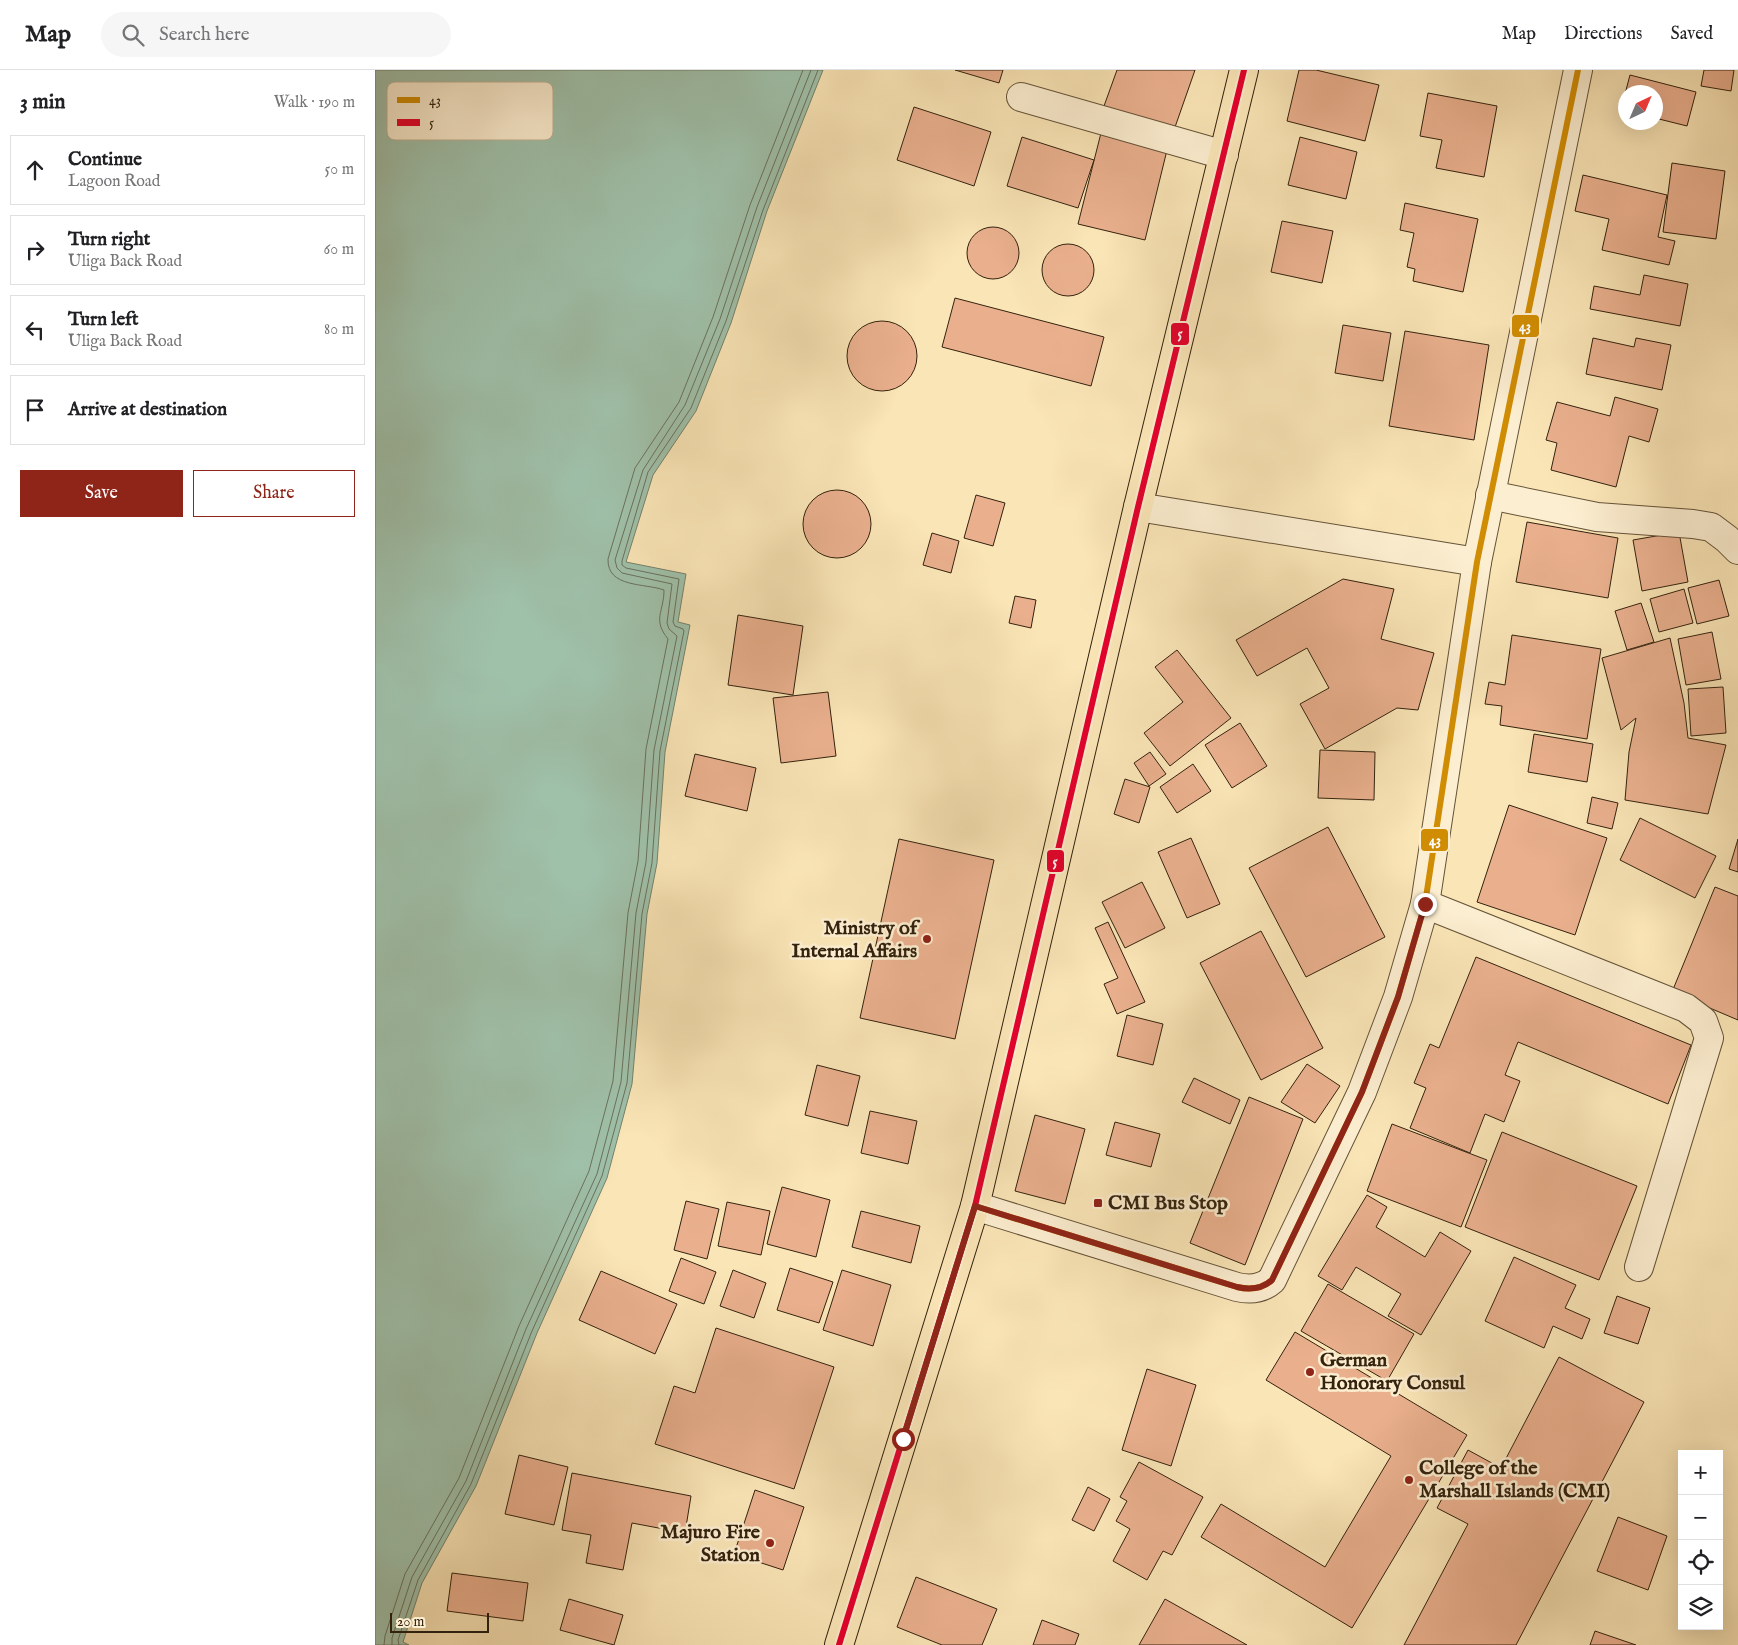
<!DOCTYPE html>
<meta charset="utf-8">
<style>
body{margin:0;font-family:"IM FELL English",serif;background:#f6f6f6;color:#202124}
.controls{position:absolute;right:15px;bottom:15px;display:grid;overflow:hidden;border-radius:0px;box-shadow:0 5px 20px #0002}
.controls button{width:45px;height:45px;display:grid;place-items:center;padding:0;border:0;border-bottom:1px solid #e0e0e0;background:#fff;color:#202124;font:25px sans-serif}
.compass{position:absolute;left:1243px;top:15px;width:45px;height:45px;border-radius:50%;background:#fff;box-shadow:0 5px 20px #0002;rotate:44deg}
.scale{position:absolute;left:15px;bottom:12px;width:99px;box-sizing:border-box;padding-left:5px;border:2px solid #33220e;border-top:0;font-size:14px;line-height:18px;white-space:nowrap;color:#33220e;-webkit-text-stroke:4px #fceed0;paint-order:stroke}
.stop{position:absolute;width:15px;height:15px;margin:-11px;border:4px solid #8f2418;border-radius:50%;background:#fff}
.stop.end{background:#8f2418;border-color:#fff;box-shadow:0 1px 5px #0008}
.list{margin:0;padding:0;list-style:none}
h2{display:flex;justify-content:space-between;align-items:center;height:65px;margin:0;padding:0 20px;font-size:21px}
h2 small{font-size:16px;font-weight:400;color:#757577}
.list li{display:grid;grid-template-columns:32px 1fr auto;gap:15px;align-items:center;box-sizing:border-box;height:70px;margin:0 10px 10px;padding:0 10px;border:1px solid #e0e0e0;border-radius:0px}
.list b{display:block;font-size:19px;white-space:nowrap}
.list p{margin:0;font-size:16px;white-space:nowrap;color:#757577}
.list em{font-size:16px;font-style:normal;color:#757577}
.actions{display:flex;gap:10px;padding:15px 20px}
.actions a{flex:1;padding:11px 0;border:1px solid #8f2418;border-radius:0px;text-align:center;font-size:18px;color:#8f2418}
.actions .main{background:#8f2418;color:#fff}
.icon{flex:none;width:28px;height:28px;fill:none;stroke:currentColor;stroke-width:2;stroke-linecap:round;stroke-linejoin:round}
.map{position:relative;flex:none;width:1363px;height:1575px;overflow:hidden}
header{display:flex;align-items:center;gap:30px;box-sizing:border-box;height:70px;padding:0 25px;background:#fff;border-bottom:1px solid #e0e0e0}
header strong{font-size:24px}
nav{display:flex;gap:28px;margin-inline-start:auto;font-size:18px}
.search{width:350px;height:45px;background:#f6f6f6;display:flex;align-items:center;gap:12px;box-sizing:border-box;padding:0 18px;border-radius:28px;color:#757577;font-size:19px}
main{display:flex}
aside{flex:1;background:#fff}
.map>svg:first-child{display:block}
</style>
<header>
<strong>Map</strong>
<div class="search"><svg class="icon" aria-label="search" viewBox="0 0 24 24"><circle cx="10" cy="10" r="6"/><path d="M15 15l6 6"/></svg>Search here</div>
<nav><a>Map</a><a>Directions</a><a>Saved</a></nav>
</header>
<main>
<aside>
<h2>3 min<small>Walk · 190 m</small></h2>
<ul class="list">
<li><svg class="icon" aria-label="ahead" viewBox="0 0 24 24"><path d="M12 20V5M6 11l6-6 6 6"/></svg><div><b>Continue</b><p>Lagoon Road</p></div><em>50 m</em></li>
<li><svg class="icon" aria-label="right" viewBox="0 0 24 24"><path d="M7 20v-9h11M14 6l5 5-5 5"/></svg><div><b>Turn right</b><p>Uliga Back Road</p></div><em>60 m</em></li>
<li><svg class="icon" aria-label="left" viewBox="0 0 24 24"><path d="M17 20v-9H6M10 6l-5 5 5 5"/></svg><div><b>Turn left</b><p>Uliga Back Road</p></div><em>80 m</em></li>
<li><svg class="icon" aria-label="arrive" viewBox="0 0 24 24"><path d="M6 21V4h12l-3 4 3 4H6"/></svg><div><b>Arrive at destination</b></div></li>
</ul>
<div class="actions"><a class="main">Save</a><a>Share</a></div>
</aside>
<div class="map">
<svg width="1363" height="1575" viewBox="0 0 1363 1575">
<rect width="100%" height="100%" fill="#fae5b6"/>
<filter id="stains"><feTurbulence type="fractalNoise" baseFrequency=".004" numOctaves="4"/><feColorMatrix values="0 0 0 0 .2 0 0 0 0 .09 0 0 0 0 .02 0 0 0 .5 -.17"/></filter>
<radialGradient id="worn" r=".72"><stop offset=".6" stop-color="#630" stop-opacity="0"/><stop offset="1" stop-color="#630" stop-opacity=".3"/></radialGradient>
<polygon fill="#9fc0a9" stroke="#74816b" points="0,0 448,0 392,141 356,253 321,341 278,405 251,492 311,504 303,552 315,555 290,682 282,793 272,844 257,1014 232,1108 162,1263 101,1416 47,1513 28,1572 34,1575 0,1575"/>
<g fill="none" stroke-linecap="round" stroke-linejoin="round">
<g stroke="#69715c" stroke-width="1">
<path d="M 9,1575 L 10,1566 L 30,1504 L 84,1408 L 144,1256 L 214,1101 L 238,1011 L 253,843 L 263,791 L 271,679 L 293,569 C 277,549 289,542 289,520 C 270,513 232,518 233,489 L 260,398 L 304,332 L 338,247 L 375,135 L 428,0"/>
<polyline points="17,1575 17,1568 37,1507 91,1411 151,1259 222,1104 246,1012 261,843 271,792 279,680 302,566 294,559 292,553 297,514 247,503 242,498 240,490 268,400 310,335 345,249 382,137 436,0"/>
<polyline points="24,1575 23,1570 43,1510 96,1414 157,1261 227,1106 252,1013 267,844 277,793 285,681 309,561 308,559 300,556 298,552 304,509 251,498 247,495 247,491 273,402 316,338 351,251 388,140 443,0"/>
</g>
</g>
<g fill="#eab08e" stroke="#33220e">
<polygon points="580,0 628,0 624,13"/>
<polygon points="742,0 820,0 799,60 729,36"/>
<polygon points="924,0 941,0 1004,15 990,71 912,51"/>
<polygon points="1329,0 1359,0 1356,21 1326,16"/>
<polygon points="1255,5 1321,22 1312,56 1280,48 1280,22 1250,22 1250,40 1246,39"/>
<polygon points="1053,23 1122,36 1109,107 1061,98 1067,70 1045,66"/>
<polygon points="539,37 616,62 599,116 522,90"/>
<polygon points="727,59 793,76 770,170 703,154"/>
<polygon points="647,67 719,90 703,138 632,116"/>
<polygon points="925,67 982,82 971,129 913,115"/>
<polygon points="1297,93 1350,101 1341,169 1288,162"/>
<polygon points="1208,105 1292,125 1283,167 1300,171 1294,195 1227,180 1234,149 1200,141"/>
<polygon points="1030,133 1103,149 1088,222 1038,211 1040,199 1032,197 1039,163 1025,160"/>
<polygon points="907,151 958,161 947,213 896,202"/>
<circle cx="618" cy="183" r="26"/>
<circle cx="693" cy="200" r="26"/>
<polygon points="1269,205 1313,214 1305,256 1215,239 1219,216 1265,225"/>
<polygon points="580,228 729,267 716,316 567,277"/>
<circle cx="507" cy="286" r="35"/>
<polygon points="968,255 1016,263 1008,311 960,303"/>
<polygon points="1030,261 1114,275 1099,370 1014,356"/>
<polygon points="1218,268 1259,277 1261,268 1296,275 1287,320 1211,304"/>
<polygon points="1240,327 1283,339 1274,372 1254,366 1241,417 1176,400 1182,373 1171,370 1182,332 1235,346"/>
<circle cx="462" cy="454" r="34"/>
<polygon points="601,425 630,433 618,476 589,468"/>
<polygon points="1152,452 1243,468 1233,528 1141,512"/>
<polygon points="1304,462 1313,512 1267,521 1258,470"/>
<polygon points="557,463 584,471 576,503 548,495"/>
<polygon points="968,509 1019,519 1006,569 1059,583 1043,640 1022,638 950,679 925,634 954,618 932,578 882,606 861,570"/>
<polygon points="1344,510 1354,546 1322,554 1313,518"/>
<polygon points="1309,519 1318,553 1284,562 1275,529"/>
<polygon points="640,526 661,530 656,558 634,553"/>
<polygon points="1266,533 1279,572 1252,580 1240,541"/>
<polygon points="363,545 428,556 418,625 353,615"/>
<polygon points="1337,562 1346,609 1311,615 1303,569"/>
<polygon points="1137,565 1226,579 1212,669 1125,655 1127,636 1110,634 1114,612 1130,615"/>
<polygon points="1295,568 1309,633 1313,668 1351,675 1333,744 1250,730 1254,682 1261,648 1246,660 1227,588"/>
<polygon points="802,580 856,648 795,696 769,663 808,632 780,597"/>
<polygon points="1348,617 1351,663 1316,666 1313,619"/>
<polygon points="453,622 461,686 406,693 398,628"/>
<polygon points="865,653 892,696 857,718 830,675"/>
<polygon points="1159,664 1218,674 1212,712 1153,702"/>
<polygon points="945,680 1000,682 999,730 943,728"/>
<polygon points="775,682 791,704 774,716 759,693"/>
<polygon points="320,684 381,698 372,741 310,726"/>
<polygon points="818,694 836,721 802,743 785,717"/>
<polygon points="750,709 775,717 764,753 739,744"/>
<polygon points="1217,727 1243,733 1237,759 1212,753"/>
<polygon points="1134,735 1232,768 1200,865 1102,832"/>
<polygon points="1265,748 1341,786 1320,828 1245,790"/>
<polygon points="953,757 1010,867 931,907 874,798"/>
<polygon points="816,768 845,834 812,848 783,782"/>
<polygon points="524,769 619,790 580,969 485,948"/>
<polygon points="1363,769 1363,802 1354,799"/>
<polygon points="767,812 790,858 750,878 727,832"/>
<polygon points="1340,817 1363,826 1363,950 1297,922"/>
<polygon points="733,852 770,932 742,944 729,914 743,908 720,858"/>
<polygon points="886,861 948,978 886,1010 825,893"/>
<polygon points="1101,887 1316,975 1293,1034 1143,972 1130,1005 1145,1011 1129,1052 1110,1044 1095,1083 1035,1058 1051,1018 1039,1013 1055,974 1064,978"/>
<polygon points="752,945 788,954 778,995 742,986"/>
<polygon points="932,994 965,1016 940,1053 906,1032"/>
<polygon points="442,995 485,1006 473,1056 430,1045"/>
<polygon points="819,1008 865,1030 855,1054 807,1032"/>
<polygon points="874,1027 928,1049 870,1195 815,1173"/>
<polygon points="495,1041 542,1051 533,1094 486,1083"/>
<polygon points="660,1045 710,1059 690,1134 640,1121"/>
<polygon points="740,1052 785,1064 776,1097 731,1085"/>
<polygon points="1017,1054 1112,1090 1086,1157 992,1121"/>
<polygon points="1127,1062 1262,1116 1224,1210 1090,1157"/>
<polygon points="407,1117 455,1130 441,1187 392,1174"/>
<polygon points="992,1125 1012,1137 1001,1157 1050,1187 1065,1162 1096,1181 1046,1265 1013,1246 1026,1224 981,1197 967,1220 943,1206"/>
<polygon points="311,1131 344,1139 332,1189 299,1180"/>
<polygon points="352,1132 395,1141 386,1185 343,1176"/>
<polygon points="486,1141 545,1156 536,1193 477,1177"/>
<polygon points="1139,1187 1201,1215 1190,1238 1215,1249 1207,1269 1178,1256 1169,1278 1110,1251"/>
<polygon points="306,1188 341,1202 329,1234 294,1221"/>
<polygon points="415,1198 458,1212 444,1253 402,1240"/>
<polygon points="358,1200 391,1213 379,1248 345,1236"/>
<polygon points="467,1200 516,1215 498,1276 448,1260"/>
<polygon points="226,1201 302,1234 280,1284 204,1250"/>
<polygon points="953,1214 1039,1264 1012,1311 926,1261"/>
<polygon points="1242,1226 1275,1238 1263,1274 1229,1263"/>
<polygon points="341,1258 459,1297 419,1419 280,1374 299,1316 320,1323"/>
<polygon points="920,1262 1092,1365 977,1558 826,1467 846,1434 950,1497 1016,1386 891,1310"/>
<polygon points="1184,1287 1269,1332 1141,1575 1029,1575 1093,1454 1062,1438 1093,1380 1126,1398"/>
<polygon points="772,1299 821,1315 796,1396 747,1380"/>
<polygon points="144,1385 193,1397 179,1455 130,1444"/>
<polygon points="764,1392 828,1427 797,1485 788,1481 772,1510 738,1491 755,1459 741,1451 752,1431 745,1427"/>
<polygon points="197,1403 316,1426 310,1463 257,1453 248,1500 211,1493 216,1465 187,1460"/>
<polygon points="713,1417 735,1429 719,1461 697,1450"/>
<polygon points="380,1420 429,1437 408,1500 359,1484"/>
<polygon points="1243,1447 1292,1466 1273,1520 1222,1501"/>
<polygon points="77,1503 153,1513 148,1551 72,1541"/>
<polygon points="541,1507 622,1539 607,1575 567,1575 522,1557"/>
<polygon points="194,1529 248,1545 239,1575 185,1560"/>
<polygon points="790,1529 872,1575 764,1575"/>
<polygon points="667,1550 704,1564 700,1575 658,1575"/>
<polygon points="1220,1561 1261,1575 1215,1575"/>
</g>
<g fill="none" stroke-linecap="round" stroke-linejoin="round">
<defs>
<g id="street">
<polyline points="646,27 849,85"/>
<polyline points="1115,425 1222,447 1318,454 1336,457 1352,469 1363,480"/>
<polyline points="763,437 1102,492"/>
<polyline points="1050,834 1311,938 1328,951 1334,968 1264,1197"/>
<path d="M 600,1136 L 862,1217 C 875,1220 887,1219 897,1210 L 987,1022 L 1023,927 L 1050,834 L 1102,492 L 1203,0"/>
</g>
<polyline id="primary" points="464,1575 600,1136 763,437 869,0"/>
</defs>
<use href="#street" stroke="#655338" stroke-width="30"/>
<use href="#primary" stroke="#33220e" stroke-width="30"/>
<use href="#street" stroke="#fceed0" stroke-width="28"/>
<use href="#primary" stroke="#fae5b6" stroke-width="28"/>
<defs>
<path id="bus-1" d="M 600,1136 L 862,1217 C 875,1220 887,1219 897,1210 L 987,1022 L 1023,927 L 1050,834 L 1102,492 L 1203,0"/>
<polyline id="bus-2" points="464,1575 600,1136 763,437 869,0"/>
</defs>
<use href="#bus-1" stroke="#fceed0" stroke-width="10"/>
<use href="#bus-2" stroke="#fceed0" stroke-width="10"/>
<use href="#bus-1" stroke="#d08c03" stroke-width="6"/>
<use href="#bus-2" stroke="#e4002b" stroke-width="6"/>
</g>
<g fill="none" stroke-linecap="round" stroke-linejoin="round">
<path stroke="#8f2418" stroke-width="6" d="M 528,1369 L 600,1136 L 862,1217 C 875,1220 887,1219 897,1210 L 987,1022 L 1023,927 L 1050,834"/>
</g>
<g fill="#8f2418" stroke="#fceed0" stroke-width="2">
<circle cx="552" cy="869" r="5"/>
<rect x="718" y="1128" width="10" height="10" rx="2.5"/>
<circle cx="935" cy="1302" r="5"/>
<circle cx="1034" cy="1410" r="5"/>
<circle cx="395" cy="1473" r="5"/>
</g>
<g text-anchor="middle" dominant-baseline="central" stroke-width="5" stroke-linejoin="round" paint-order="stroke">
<g font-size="20" font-weight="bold" fill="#33220e" stroke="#fceed0" text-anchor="start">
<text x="542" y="858" text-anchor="end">Ministry of<tspan x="542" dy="23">Internal Affairs</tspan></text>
<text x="733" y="1133">CMI Bus Stop</text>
<text x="945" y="1290">German<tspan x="945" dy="23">Honorary Consul</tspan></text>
<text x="1044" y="1398">College of the<tspan x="1044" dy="23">Marshall Islands (CMI)</tspan></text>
<text x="385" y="1462" text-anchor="end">Majuro Fire<tspan x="385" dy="23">Station</tspan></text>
</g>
</g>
<rect x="12" y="12" width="166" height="58" rx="8" fill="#fceed0" stroke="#c0b196" stroke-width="1"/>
<rect x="22" y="27" width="23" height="6" fill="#d08c03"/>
<rect x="22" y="49" width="23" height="7" fill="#e4002b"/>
<g font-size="14" fill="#33220e">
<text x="54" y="35">43</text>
<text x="54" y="57">5</text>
</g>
<g stroke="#fceed0" stroke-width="2">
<rect x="1136" y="244" width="29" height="24" rx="5" fill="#d08c03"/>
<rect x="795" y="252" width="20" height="24" rx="5" fill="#e4002b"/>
<rect x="1045" y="758" width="29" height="24" rx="5" fill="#d08c03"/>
<rect x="671" y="779" width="19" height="24" rx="5" fill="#e4002b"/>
</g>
<g font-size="14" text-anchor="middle" font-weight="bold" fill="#fff">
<text x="1150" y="261">43</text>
<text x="805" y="268">5</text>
<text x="1060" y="775">43</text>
<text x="680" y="796">5</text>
</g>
<rect width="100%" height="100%" filter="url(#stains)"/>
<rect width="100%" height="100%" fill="url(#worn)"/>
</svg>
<div class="controls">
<button>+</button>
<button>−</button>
<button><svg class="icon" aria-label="locate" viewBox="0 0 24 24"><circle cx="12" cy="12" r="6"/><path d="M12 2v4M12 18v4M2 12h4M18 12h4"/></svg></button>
<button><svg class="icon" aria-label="layers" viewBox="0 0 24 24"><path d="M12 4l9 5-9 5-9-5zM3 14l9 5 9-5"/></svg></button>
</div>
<svg class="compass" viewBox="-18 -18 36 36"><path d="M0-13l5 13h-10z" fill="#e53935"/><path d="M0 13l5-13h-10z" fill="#757577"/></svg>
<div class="scale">20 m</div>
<div class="stop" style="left:528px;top:1369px"></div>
<div class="stop end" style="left:1050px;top:834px"></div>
</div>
</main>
